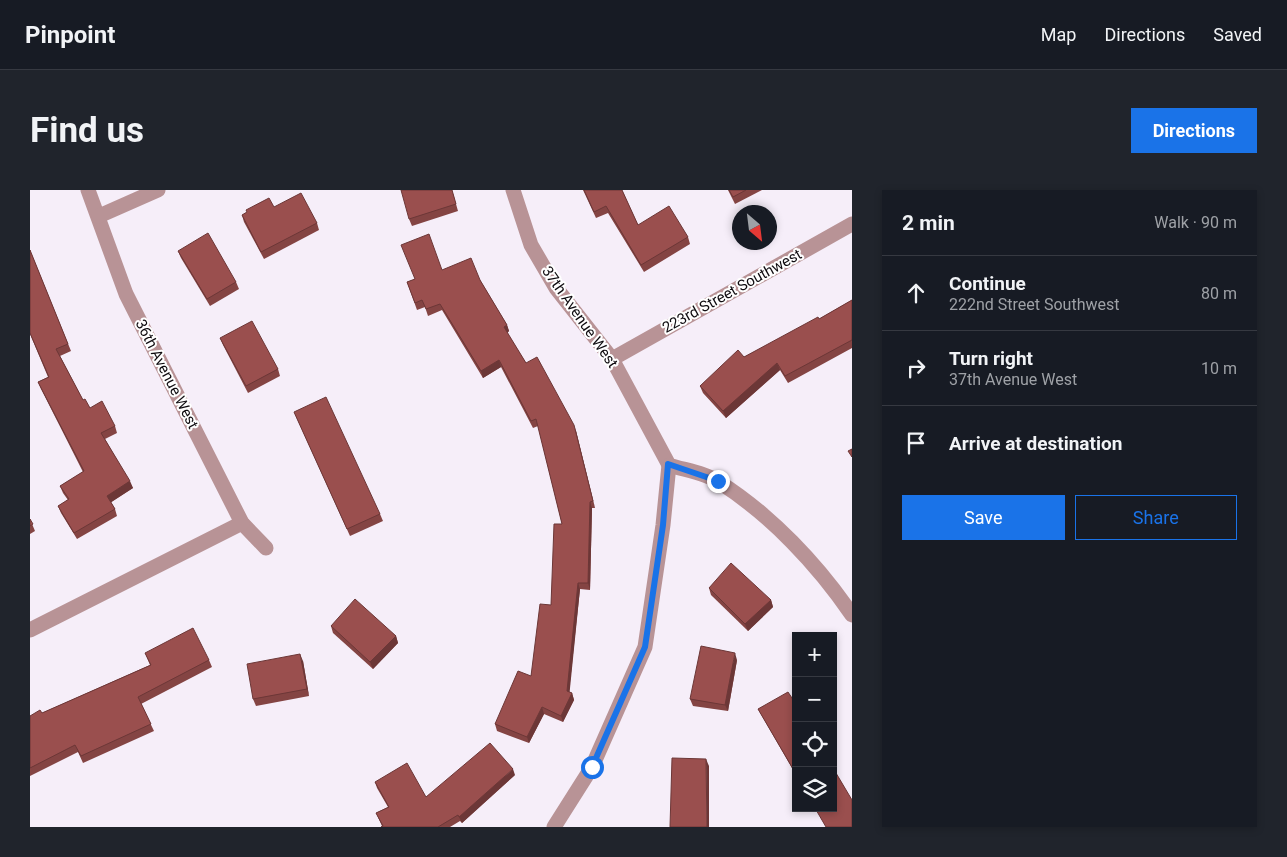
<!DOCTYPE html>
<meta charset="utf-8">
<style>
body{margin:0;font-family:Roboto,sans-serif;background:#20242c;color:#f1f3f6}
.controls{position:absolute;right:15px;bottom:15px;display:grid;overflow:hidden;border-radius:0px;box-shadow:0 2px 8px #0003}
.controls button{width:45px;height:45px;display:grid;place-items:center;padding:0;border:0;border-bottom:1px solid #363941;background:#171b24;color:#f1f3f6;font:25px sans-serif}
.compass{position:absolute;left:702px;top:15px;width:45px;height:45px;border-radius:50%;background:#171b24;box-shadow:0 2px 8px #0003;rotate:152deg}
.stop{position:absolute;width:15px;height:15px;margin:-11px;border:4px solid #1a73e8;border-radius:50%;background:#fff}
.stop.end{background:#1a73e8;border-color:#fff;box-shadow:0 1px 5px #0008}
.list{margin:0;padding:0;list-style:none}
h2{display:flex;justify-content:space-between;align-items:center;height:65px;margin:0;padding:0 20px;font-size:21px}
h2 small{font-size:16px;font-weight:400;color:#9ea1a6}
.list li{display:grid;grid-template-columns:32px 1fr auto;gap:15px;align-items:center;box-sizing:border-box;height:75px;padding:0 20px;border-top:1px solid #363941}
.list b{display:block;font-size:19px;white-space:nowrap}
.list p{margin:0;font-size:16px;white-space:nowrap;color:#9ea1a6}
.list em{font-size:16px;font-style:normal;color:#9ea1a6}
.actions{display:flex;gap:10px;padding:15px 20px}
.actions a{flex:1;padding:11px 0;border:1px solid #1a73e8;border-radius:0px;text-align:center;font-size:18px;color:#1a73e8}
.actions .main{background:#1a73e8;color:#fff}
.icon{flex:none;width:28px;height:28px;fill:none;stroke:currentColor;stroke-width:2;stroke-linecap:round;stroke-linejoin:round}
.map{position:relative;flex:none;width:822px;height:637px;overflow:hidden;border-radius:0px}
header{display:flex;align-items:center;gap:30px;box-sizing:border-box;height:70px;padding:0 25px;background:#171b24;border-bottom:1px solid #363941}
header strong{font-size:24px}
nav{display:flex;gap:28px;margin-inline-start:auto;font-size:18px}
.intro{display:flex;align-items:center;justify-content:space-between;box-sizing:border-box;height:120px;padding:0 30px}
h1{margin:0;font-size:35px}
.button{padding:12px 22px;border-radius:0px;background:#1a73e8;color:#fff;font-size:18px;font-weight:700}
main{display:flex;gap:30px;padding:0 30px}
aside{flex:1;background:#171b24;border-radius:0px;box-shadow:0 2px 8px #0003}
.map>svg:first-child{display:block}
</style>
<header>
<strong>Pinpoint</strong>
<nav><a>Map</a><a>Directions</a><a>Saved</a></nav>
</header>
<div class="intro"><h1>Find us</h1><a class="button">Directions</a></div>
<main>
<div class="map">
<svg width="822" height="637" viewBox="0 0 822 637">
<rect width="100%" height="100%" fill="#f6eef9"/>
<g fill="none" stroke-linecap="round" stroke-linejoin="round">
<g stroke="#b89396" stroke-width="15">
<polyline points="58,0 96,104 212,333 236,358"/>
<path d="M 483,0 L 501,55 L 526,98 L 582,169 L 639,275 C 654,280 676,283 689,292 C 741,325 788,375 822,425"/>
<polyline points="69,26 128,0"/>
<polyline points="582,169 822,34"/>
<polyline points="0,440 212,333"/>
<polyline points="524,637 562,577 615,457 633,335 639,275"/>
</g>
</g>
<g fill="#844443">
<polygon points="422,0 428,21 382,36 379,29"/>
<polygon points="553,0 592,0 608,35 658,47 660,54 614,82 578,23 566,28"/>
<polygon points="698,0 732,0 705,14"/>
<polygon points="244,17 287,33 289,40 234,69 214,32 212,25"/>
<polygon points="0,60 41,161 30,166 53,210 60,218 85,236 87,243 75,249 103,298 81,312 85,319 87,326 47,349 31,323 28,316 38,310 33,303 30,296 53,282 11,199 8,192 18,187 0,144"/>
<polygon points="148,61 206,92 209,99 180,116 151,68"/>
<polygon points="412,80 450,90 477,135 479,141 477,143 496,173 546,241 565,318 562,318 560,400 550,399 539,502 542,503 544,510 533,532 514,524 499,553 467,541 465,534 501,486 521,415 532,334 508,236 503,238 471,177 453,188 412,120 398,126 395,117 387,120 377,92"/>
<polygon points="822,110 822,158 758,193 750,180 696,228 673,203 670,196 714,167 789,129"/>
<polygon points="190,148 248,179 250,186 218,203 193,155"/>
<polygon points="264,222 350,324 353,331 320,346"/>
<polygon points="0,329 5,341 0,344"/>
<polygon points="679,398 741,410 743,417 718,441 681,405"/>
<polygon points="301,436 366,446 368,453 343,479 303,443"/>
<polygon points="115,463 179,470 182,477 111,514 124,541 53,573 48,562 0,586 0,526 12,523 120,475"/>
<polygon points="707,470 698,521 663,516 660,509"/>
<polygon points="273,471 279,506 226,516 223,509"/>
<polygon points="766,514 766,585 728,519"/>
<polygon points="485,585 432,633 430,631 420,637 351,637 352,636 346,623 358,617 347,598 345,592 396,607"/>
</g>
<g fill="#6c3737">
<polygon points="477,135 479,141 476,144 474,137"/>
<polygon points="469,170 471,177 453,188 451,181"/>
<polygon points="747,173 750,180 696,228 693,221"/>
<polygon points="544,235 546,241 565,318 563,311"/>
<polygon points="100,291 103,298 80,313 77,306"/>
<polygon points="560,312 562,318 560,400 558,393"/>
<polygon points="548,393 550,399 539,508 537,501"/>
<polygon points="741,410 743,417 718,441 715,434"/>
<polygon points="366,446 368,453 343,479 340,472"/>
<polygon points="705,463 707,470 698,521 695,515"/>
<polygon points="270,464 273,471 279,506 277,499"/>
<polygon points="542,503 544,510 533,532 531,526"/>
<polygon points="512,517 514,524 499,553 497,547"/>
<polygon points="676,569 679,576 679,637 677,637"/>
<polygon points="483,579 485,585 432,633 429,627"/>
</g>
<g fill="#9a4f4e" stroke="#6c3737">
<polygon points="371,0 422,0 426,14 379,29"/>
<polygon points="554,0 592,0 608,35 639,16 658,47 611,75 576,16 564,22"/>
<polygon points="699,0 716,0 703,7"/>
<polygon points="271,3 287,33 231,62 212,25 217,22 216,20 239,8 244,17"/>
<polygon points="178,43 206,92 177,109 148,61"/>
<polygon points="399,44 412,80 441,68 450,90 477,135 474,137 496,173 507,167 544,235 563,311 560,312 558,393 548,393 537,501 542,503 531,526 512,517 497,547 465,534 488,481 501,486 510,414 521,415 524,334 532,334 506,229 501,231 469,170 451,181 410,114 396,119 392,110 385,113 377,92 385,89 371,55"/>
<polygon points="0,60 38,154 26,159 53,210 55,209 60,218 72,211 85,236 71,243 100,291 77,306 85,319 44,343 28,316 39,309 30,296 54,281 8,192 19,187 0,143"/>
<polygon points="822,110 822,150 755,186 747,173 693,221 670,196 708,160 714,167 788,127 789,129"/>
<polygon points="222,131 248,179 216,196 190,148"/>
<polygon points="296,207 350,324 317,339 264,222"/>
<polygon points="822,259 822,267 818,261"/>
<polygon points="0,329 3,334 0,336"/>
<polygon points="701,373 741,410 715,434 679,398"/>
<polygon points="325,409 366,446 340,472 301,436"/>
<polygon points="163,438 179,470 108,507 121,534 51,566 45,555 0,578 0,526 10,520 12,523 121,475 115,463"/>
<polygon points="671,456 705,463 695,515 660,509"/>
<polygon points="270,464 277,499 223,509 217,474"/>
<polygon points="758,502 766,514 766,584 728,519"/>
<polygon points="460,553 483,579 429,627 428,625 408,637 351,637 353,636 346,623 359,617 345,592 377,573 396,607"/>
<polygon points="642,568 676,569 677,637 640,637"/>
<polygon points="803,578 822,610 822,637 796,637 785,618 803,618"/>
</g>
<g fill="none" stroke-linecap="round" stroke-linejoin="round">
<polyline stroke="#1a73e8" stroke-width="6" points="562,577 615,457 633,335 638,274 688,291"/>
</g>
<g text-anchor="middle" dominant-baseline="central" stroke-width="4" stroke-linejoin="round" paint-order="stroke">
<g font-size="15" fill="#0e0b0f" stroke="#fff">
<text transform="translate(702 101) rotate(-29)">223rd Street Southwest</text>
<text transform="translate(550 127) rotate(55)">37th Avenue West</text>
<text transform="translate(137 184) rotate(63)">36th Avenue West</text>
</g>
</g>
</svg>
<div class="controls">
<button>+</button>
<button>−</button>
<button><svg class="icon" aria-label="locate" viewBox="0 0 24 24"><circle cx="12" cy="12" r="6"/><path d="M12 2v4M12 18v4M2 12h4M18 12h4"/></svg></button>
<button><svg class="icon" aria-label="layers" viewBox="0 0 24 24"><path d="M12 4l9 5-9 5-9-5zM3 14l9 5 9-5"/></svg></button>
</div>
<svg class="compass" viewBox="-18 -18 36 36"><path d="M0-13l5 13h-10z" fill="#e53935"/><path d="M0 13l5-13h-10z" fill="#9ea1a6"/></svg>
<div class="stop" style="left:562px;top:577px"></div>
<div class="stop end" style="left:688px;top:291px"></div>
</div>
<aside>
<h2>2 min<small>Walk · 90 m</small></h2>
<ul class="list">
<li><svg class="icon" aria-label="ahead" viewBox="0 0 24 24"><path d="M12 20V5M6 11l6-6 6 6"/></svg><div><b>Continue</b><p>222nd Street Southwest</p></div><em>80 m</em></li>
<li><svg class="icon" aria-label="right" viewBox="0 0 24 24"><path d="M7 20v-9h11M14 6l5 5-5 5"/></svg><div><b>Turn right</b><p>37th Avenue West</p></div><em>10 m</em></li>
<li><svg class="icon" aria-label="arrive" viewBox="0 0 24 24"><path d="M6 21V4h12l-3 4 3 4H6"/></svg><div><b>Arrive at destination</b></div></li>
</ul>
<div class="actions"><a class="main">Save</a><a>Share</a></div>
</aside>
</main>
